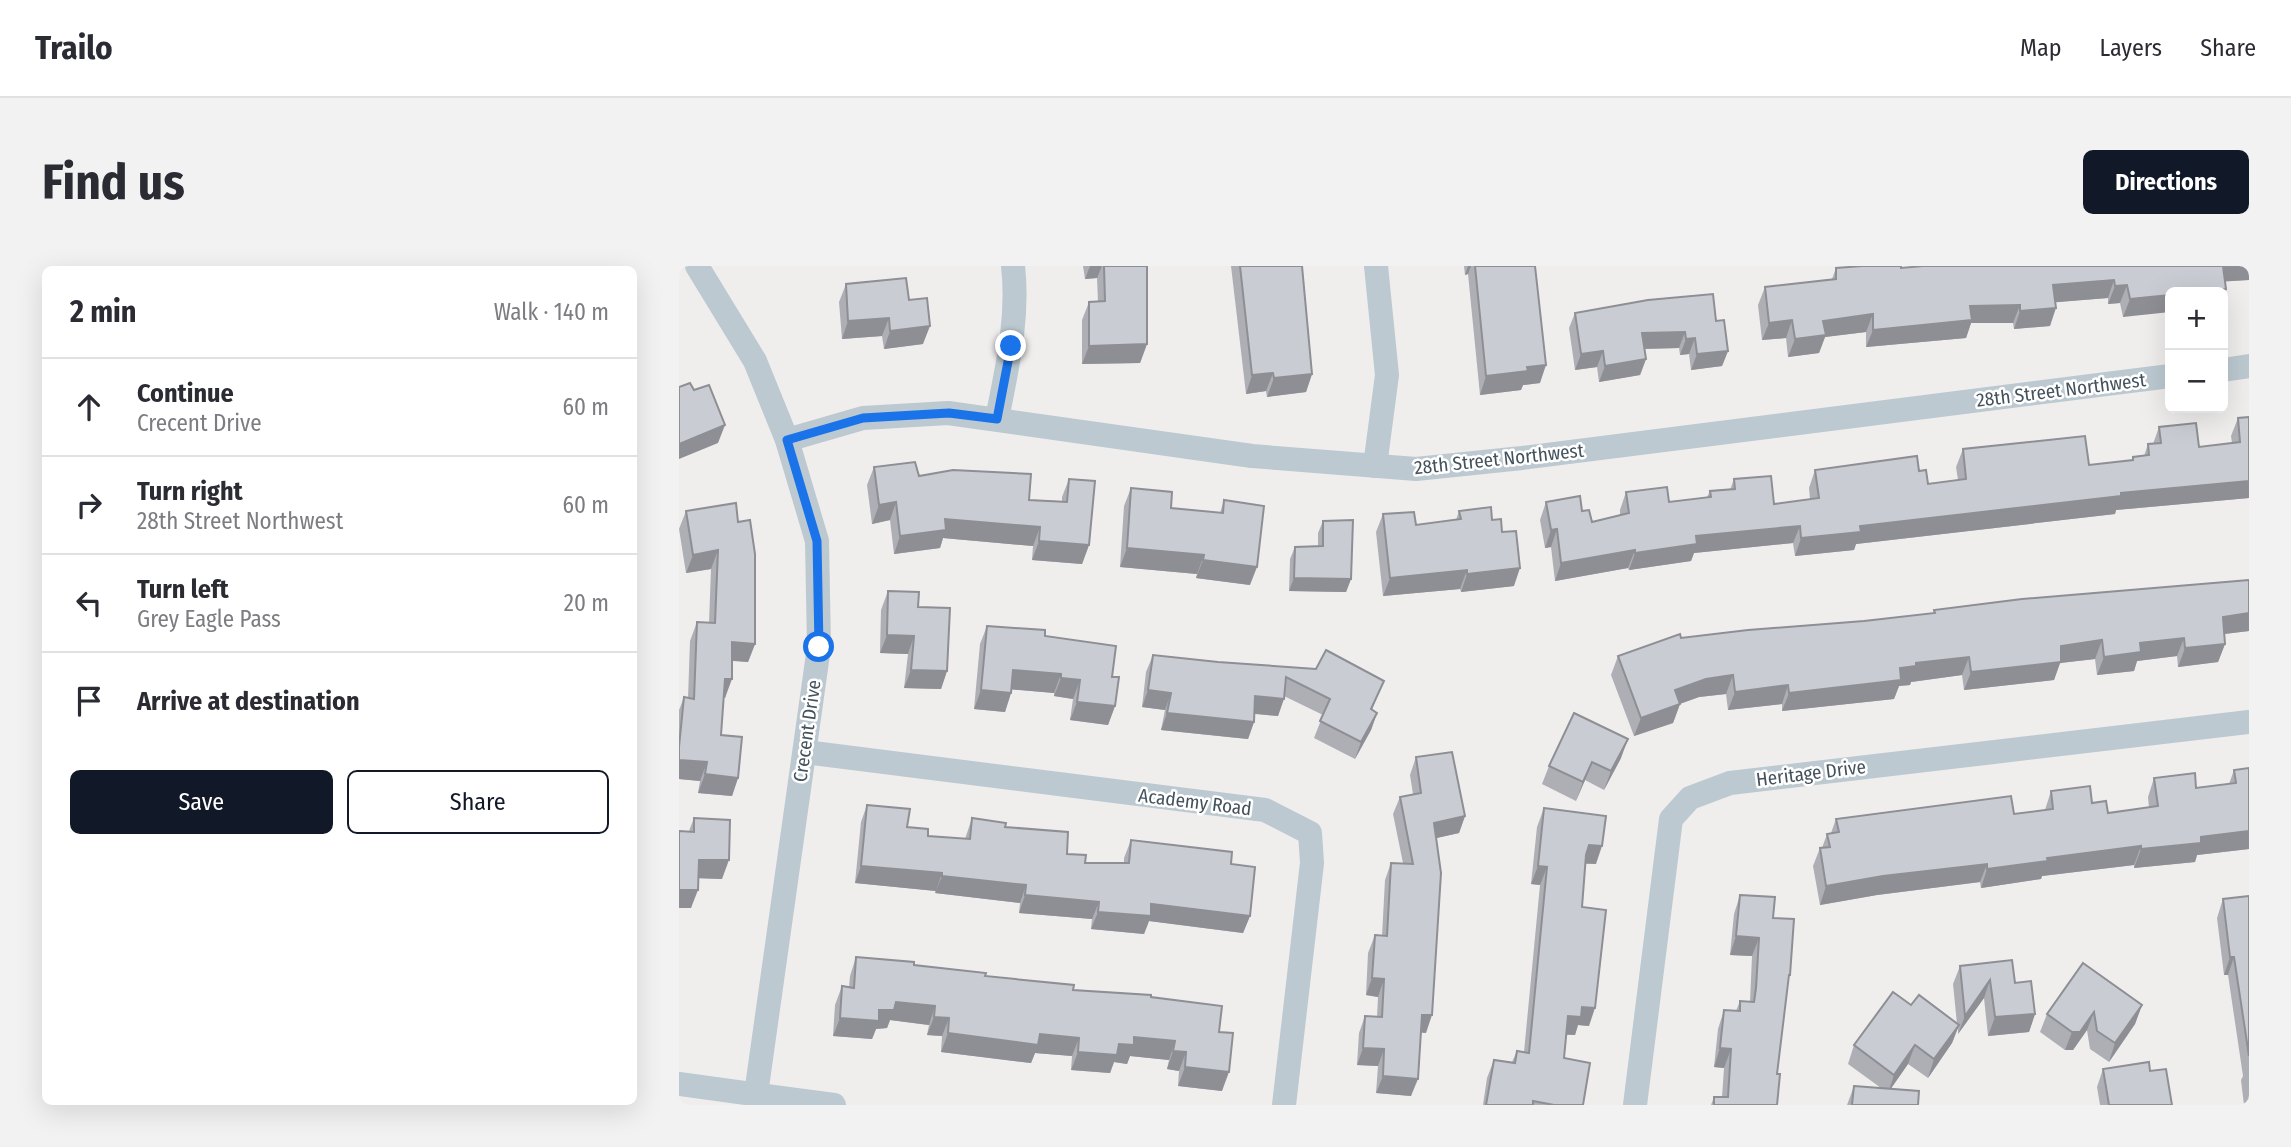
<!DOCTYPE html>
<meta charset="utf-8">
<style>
body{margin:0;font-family:"Fira Sans Condensed",sans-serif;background:#f2f2f3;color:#2b2b33}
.controls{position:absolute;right:21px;top:21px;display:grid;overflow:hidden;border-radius:10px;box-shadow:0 7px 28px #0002}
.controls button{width:63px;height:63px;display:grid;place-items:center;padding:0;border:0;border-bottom:2px solid #e1e1e2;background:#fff;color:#2b2b33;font:35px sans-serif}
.stop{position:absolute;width:21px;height:21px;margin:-16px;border:5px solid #1a73e8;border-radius:50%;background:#fff}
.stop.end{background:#1a73e8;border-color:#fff;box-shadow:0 2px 7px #0008}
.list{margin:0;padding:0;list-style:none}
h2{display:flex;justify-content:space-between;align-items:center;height:91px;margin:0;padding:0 28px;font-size:30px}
h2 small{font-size:23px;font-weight:400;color:#7c7c81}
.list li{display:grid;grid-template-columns:46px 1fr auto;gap:21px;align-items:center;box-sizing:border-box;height:98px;padding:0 28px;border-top:2px solid #e1e1e2}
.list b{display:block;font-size:26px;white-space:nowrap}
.list p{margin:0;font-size:23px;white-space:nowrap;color:#7c7c81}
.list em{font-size:23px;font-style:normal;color:#7c7c81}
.actions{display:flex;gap:14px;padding:21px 28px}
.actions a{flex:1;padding:16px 0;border:2px solid #111827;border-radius:10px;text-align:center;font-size:24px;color:#111827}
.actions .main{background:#111827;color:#fff}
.icon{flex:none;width:38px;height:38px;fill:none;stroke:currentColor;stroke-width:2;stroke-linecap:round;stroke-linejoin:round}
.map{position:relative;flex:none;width:1570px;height:839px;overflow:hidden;border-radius:10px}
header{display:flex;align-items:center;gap:42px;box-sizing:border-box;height:98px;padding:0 35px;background:#fff;border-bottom:2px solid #e1e1e2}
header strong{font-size:33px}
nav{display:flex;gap:38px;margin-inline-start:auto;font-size:24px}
.intro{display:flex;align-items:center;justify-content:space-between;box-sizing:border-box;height:168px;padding:0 42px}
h1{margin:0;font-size:49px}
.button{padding:18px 32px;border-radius:10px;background:#111827;color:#fff;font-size:24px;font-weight:700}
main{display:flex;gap:42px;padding:0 42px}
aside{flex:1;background:#fff;border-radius:10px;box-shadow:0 7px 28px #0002}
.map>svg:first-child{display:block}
</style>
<header>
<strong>Trailo</strong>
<nav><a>Map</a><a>Layers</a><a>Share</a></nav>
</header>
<div class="intro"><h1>Find us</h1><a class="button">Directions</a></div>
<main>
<aside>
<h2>2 min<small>Walk · 140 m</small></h2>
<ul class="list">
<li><svg class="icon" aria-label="ahead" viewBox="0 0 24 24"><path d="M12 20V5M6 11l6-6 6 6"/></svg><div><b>Continue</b><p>Crecent Drive</p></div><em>60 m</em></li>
<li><svg class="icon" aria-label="right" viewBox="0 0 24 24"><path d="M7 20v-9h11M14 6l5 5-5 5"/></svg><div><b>Turn right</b><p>28th Street Northwest</p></div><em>60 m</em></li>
<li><svg class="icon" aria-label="left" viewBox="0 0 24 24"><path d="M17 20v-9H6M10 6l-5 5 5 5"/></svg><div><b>Turn left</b><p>Grey Eagle Pass</p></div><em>20 m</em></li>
<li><svg class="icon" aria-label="arrive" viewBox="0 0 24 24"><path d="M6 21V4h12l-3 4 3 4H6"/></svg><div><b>Arrive at destination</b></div></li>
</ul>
<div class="actions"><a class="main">Save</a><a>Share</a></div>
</aside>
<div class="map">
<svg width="1570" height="839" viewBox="0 0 1570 839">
<rect width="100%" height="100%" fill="#f0eded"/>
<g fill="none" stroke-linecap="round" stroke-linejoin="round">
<g stroke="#bcc9d1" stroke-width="24">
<polyline points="18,0 76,95 108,174 138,275 140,381 77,828"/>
<polyline points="1544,104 1570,100"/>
<path d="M 318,153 C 328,102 340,52 334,0"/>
<polyline points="108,174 184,152 269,147 573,190 737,203 843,192 1491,110"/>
<polyline points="696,200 708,109 697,0"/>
<polyline points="126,486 586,544 631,567 633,597 605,839"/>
<polyline points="0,818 155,839"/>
<polyline points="956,839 992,553 1011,532 1051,517 1570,456"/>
</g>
</g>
<g fill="#adafb5">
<polygon points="404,0 468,0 468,78 461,97 403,98 403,54 410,36 419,36 418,12 406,13"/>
<polygon points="552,0 623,0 633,108 627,126 588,131 587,125 567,128"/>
<polygon points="785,0 856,0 861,117 844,119 842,124 801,129 789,8 786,9"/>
<polygon points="1157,2 1222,2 1570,14 1546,15 1444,51 1441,37 1429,38 1429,32 1376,36 1371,60 1335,63 1334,57 1292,57 1287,72 1187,81 1187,66 1146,71 1140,87 1109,91 1107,72 1083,74 1079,39 1086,21 1153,13"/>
<polygon points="167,18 230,34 244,78 205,83 203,70 163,73 160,36"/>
<polygon points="896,47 1037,55 1049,85 1043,100 1012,104 1010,88 1001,89 1000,82 966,83 967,93 961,109 920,116 918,101 896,104 890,62"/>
<polygon points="1559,152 1570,232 1437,244 1436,248 1177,278 1175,284 1116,290 1114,277 1015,287 1012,295 950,304 949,302 876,315 872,281 866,282 861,254 867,236 903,245 913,256 941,249 941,244 947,226 990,236 1028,231 1031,225 1051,224 1055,213 1095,238 1131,233 1130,222 1136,204 1240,205 1249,218 1279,214 1277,201 1284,183 1410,199 1453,194 1454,191 1465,190 1469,178 1474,178 1480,161 1520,181 1553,177 1552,170"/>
<polygon points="195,201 350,234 383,235 383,231 390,213 410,279 403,298 353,294 354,280 264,272 261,282 215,288 211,254 193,258 188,219"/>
<polygon points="452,222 492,242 541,247 545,234 571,319 517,312 518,308 441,301 445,240"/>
<polygon points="57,237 76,378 69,396 53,395 46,432 44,432 42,469 59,512 53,530 19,527 21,515 0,513 0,444 5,431 9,432 11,375 18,356 30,357 32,303 7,307 0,263 7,245"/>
<polygon points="780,245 813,254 823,266 835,320 782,326 781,323 704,330 697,266 704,248 737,259 777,254"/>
<polygon points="644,255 672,313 667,326 610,325 611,293 616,281 639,280 639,267"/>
<polygon points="1570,314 1570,365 1545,368 1546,378 1539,396 1499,401 1498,390 1458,395 1455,405 1418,409 1416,393 1381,397 1375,414 1285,424 1283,409 1232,416 1231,419 1220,420 1215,433 1103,445 1103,438 1049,444 1047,428 1020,431 1001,438 994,457 955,470 932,409 939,390 1002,372 1254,348 1255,344"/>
<polygon points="209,325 268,405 262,423 225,422 229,388 201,387 202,344"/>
<polygon points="308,360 366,370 433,411 436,440 429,459 391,454 394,433 375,430 375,427 333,423 326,446 295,443 301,378"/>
<polygon points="474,389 539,396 698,431 693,444 698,447 692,464 676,493 635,472 644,449 605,430 599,450 575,448 575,456 569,473 482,464 486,444 463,441 467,406"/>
<polygon points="737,491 786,550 780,567 757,572 747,767 742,766 732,830 697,827 699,800 678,799 680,767 686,750 698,751 699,731 687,729 689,687 696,669 703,670 706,614 712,597 724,597 714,548 721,531 734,528 731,509"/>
<polygon points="942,492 925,524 906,514 897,535 863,518 870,500"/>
<polygon points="1570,502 1570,583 1518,589 1516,596 1455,602 1455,599 1363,610 1362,613 1302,622 1301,616 1198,629 1141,639 1134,600 1141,582 1143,582 1148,568 1152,567 1157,553 1335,548 1366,544 1372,525 1413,537 1429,547 1470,542 1469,531 1475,512 1517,522 1550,518 1555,504"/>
<polygon points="188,539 228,561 249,570 286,573 293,552 326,561 406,597 445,597 445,592 452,574 552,598 571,650 564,667 470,655 465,668 412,663 413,653 340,647 341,637 256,627 257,625 176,617 182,556"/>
<polygon points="865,542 917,598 906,598 903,641 910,760 899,759 896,769 887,769 885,792 904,839 804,839 808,812 815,794 833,796 838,785 845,786 861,619 852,618 858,561"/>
<polygon points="15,552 43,613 19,612 12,642 0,642 0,565 10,565"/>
<polygon points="1061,629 1094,652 1109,716 1098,808 1098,839 1032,839 1035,831 1043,831 1045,802 1035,801 1039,763 1045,744 1057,745 1061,735 1071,736 1073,690 1051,689 1055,648"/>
<polygon points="1570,630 1570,839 1565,839 1562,814 1564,810 1549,709 1545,709 1538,652 1544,633"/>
<polygon points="177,691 394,724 472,731 540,766 543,825 499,820 500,805 488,803 490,794 451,790 448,798 435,796 431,807 392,804 393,790 356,787 352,797 262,786 263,770 248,769 250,759 211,754 208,762 197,763 193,773 154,770 156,739 163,720 170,721 171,710"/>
<polygon points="1281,700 1336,717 1356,748 1350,766 1309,770 1305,732 1279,768 1279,762 1273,777 1249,812 1229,798 1211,823 1239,839 1168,839 1175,820 1202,822 1169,798 1175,779 1232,739 1278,758 1274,718"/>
<polygon points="1463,739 1456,758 1430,796 1411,783 1408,764 1394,784 1386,784 1361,766 1368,748"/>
<polygon points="1424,803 1471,805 1493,839 1421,839 1418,821"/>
</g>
<g fill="#8d8f94">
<polygon points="411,0 423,0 418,12 406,13"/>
<polygon points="789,0 792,0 789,8 786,9"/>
<polygon points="1544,0 1570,0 1570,14 1538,16"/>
<polygon points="1435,14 1429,32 1368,37 1374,19"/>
<polygon points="1448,19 1441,37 1429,38 1436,20"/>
<polygon points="1547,23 1544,33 1544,26 1519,26"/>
<polygon points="1491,29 1491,46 1444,51 1451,33"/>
<polygon points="1341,39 1334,57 1292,57 1287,72 1187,81 1194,64 1291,40"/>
<polygon points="1377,42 1371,60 1335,63 1341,45"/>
<polygon points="1194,48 1187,66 1146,71 1140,87 1109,91 1116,73 1144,55"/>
<polygon points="210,52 203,70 163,73 169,55"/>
<polygon points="1113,54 1107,72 1083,74 1090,57"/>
<polygon points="251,60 244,78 205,83 211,65"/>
<polygon points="1006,66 1000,82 958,83 963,67"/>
<polygon points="1016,72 1010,88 1001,89 1007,73"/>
<polygon points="468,78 461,97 403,98 410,80"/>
<polygon points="924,85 918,101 896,104 902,88"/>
<polygon points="1049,85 1043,100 1012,104 1018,88"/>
<polygon points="967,93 961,109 920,116 926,100"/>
<polygon points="867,99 861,117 844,119 842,124 801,129 807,110 848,101"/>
<polygon points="594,107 587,125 567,128 573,109"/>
<polygon points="633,108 627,126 588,131 595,112"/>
<polygon points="46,159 39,177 0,193 0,178"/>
<polygon points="1570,215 1570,232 1437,244 1436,248 1177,278 1175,284 1116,290 1122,272 1181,260 1442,227"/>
<polygon points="217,236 211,254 193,258 200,239"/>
<polygon points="266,253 361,261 354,280 264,272 261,282 215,288 221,270"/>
<polygon points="1121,260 1114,277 1015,287 1012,295 950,304 956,287 1017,270"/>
<polygon points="878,263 872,281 866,282 872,264"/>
<polygon points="360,275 410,279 403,298 353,294"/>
<polygon points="448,282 525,289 518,308 441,301"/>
<polygon points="39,284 32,303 7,307 14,289"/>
<polygon points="956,284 949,302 876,315 882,297"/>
<polygon points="524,294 578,301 571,319 517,312"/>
<polygon points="841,302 835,320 782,326 788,308"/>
<polygon points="788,304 781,323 704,330 711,312"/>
<polygon points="615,312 672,313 667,326 610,325"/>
<polygon points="1570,347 1570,365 1537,369 1544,351"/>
<polygon points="208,369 235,370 229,388 201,387"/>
<polygon points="1505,372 1498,390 1458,395 1455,405 1418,409 1425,391 1461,377"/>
<polygon points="1423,374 1416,393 1381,397 1375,414 1285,424 1292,406 1382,380"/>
<polygon points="53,376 76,378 69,396 46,394"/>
<polygon points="1546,378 1539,396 1499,401 1506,382"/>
<polygon points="1290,391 1283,409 1232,416 1231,419 1220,420 1215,433 1103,445 1110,427 1221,402 1237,397"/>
<polygon points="232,404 268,405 262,423 225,422"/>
<polygon points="334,404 382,408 375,427 327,423"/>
<polygon points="1054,409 1047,428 1020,431 989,442 1001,438 994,457 955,470 962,452 996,424 1027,413"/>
<polygon points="382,412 401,414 394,433 375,430"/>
<polygon points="46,413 53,413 46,432 39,432"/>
<polygon points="1109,419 1103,438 1049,444 1056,426"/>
<polygon points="302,424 332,427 326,446 295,443"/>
<polygon points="469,424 492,427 486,444 463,441"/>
<polygon points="576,430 605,433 599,450 570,447"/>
<polygon points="398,436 436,440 429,459 391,454"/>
<polygon points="488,447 575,456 569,473 482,464"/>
<polygon points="698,447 692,464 676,493 682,476"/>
<polygon points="949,473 942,492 925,524 932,505"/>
<polygon points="0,494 28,496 21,515 0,513"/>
<polygon points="913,496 906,514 897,535 904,516"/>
<polygon points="26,508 59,512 53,530 19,527"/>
<polygon points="786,550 780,567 749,574 755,557"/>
<polygon points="1570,565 1570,583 1518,589 1516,596 1455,602 1462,583 1522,571"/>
<polygon points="910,579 923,580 917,598 903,597"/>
<polygon points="1462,580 1455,599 1363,610 1362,613 1302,622 1308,603 1368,592"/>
<polygon points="20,594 50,594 43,613 13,612"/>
<polygon points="1308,598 1301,616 1198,629 1141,639 1147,620 1204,610"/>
<polygon points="182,600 263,607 257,625 176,617"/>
<polygon points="859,600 868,601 861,619 852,618"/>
<polygon points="263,610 347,619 341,637 256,627"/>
<polygon points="0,624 19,624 12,642 0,642"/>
<polygon points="346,629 420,636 413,653 340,647"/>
<polygon points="472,638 571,650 564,667 470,655 465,668 412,663 419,646"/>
<polygon points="1057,670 1080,672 1073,690 1051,689"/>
<polygon points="1551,691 1555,691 1549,709 1545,709"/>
<polygon points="693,712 705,713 699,731 687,729"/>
<polygon points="1311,714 1305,732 1279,768 1286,750"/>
<polygon points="217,736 256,740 250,759 211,754 208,762 197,763 193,773 154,770 161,752 200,744"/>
<polygon points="1463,739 1456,758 1430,796 1436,777"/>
<polygon points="903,741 916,742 910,760 899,759 896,769 882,768 889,750"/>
<polygon points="1415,746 1408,764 1394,784 1386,784 1393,766"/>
<polygon points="1356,748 1350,766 1309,770 1316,751"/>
<polygon points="743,749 753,749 747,767 737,766"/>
<polygon points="255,751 270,752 263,770 248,769"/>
<polygon points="1280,759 1273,777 1249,812 1255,793"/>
<polygon points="269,767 361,768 400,772 393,790 356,787 352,797 262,786"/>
<polygon points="455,771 496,775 490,794 451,790 448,798 435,796 431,807 392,804 399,786 440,778"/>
<polygon points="1236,779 1229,798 1209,827 1215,809"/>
<polygon points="684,782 705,783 699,800 678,799"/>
<polygon points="1041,782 1052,783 1045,802 1035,801"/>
<polygon points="494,785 507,786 500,805 488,803"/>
<polygon points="506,801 550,806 543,825 499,820"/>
<polygon points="704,810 739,813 732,830 697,827"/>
</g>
<g fill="#c9ccd3" stroke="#8d8f94" stroke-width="2">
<polygon points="425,0 468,0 468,78 410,80 410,36 426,35"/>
<polygon points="561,0 623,0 633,108 595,112 594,107 573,109"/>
<polygon points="796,0 856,0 867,99 848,101 849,105 807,110"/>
<polygon points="1183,0 1222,0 1222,2 1244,0 1544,0 1547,23 1519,26 1491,26 1491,29 1451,33 1448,19 1436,20 1435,14 1374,19 1377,42 1341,45 1341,39 1291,40 1293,54 1194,64 1194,48 1144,55 1147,69 1116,73 1113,54 1090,57 1086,21 1157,13 1157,2"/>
<polygon points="227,12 230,34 248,32 251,60 211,65 210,52 169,55 167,18"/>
<polygon points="1034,28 1037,55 1045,54 1049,85 1018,88 1016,72 1007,73 1006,66 963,67 967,93 926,100 924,85 902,88 896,47 969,34"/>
<polygon points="11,117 15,124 30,119 46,159 0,178 0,121"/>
<polygon points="1570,151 1570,215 1442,227 1442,230 1181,260 1182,266 1122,272 1121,260 1017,270 1018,278 956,287 956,284 882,297 878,263 872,264 867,236 901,230 903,245 910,244 913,256 950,247 947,226 988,221 990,236 1032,231 1031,225 1056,223 1055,213 1092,210 1095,238 1140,232 1136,204 1238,190 1240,205 1247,204 1249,218 1287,213 1284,183 1406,170 1410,199 1454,194 1454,191 1470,189 1469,178 1482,177 1480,161 1517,157 1520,181 1561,176 1559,152"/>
<polygon points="236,196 240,210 274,204 352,208 350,234 388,236 390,213 416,215 410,279 360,275 361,261 266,253 267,264 221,270 217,236 200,239 195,201"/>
<polygon points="452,222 493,226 492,242 544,247 545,234 585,240 578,301 524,294 525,289 448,282"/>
<polygon points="57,237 59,256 71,254 76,288 76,378 53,376 53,413 46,413 42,469 63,471 59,512 26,508 28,496 0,494 0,481 5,431 15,433 18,356 36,357 39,284 14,289 7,245"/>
<polygon points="812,241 813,254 822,253 823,266 837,265 841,302 788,308 788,304 711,312 704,248 735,246 737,259 782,253 780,245"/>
<polygon points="674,254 672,313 615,312 616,281 644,280 644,255"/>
<polygon points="1570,314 1570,347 1544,351 1546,378 1506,382 1505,372 1461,377 1462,386 1425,391 1423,374 1382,380 1382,396 1292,406 1290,391 1237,397 1237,400 1221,402 1222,414 1110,427 1109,419 1056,426 1054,409 1027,413 996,424 1001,438 962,452 939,390 1001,368 1002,372 1069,364 1185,355 1256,347 1255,344 1343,333"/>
<polygon points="209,325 240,326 239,341 271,342 268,405 232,404 235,370 208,369"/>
<polygon points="308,360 366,364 366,370 437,380 433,411 440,411 436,440 398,436 401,414 382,412 382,408 334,404 332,427 302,424"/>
<polygon points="647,384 705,415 692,443 698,447 682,476 641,455 651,433 607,411 605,433 576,430 575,456 488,447 492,427 469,424 474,389 539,396 637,403"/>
<polygon points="895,447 949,473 932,505 913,496 904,516 870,500"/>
<polygon points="773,486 786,550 755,557 762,607 753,749 743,749 739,813 704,810 705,783 684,782 686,750 703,751 705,713 693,712 696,669 708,670 712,597 734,598 721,531 742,527 737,491"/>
<polygon points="1570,502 1570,565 1522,571 1522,577 1462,583 1462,580 1368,592 1369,595 1308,603 1308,598 1204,610 1147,620 1141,582 1151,581 1148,568 1160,566 1157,553 1332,530 1335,548 1374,543 1372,525 1411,520 1413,537 1427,535 1429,547 1479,540 1475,512 1516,507 1517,522 1557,517 1555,504"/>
<polygon points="188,539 231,543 228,561 249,563 249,570 291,573 293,552 327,557 326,561 389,566 388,588 407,589 406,597 450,597 452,574 553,586 552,598 576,601 571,650 472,638 472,650 419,646 420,636 346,629 347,619 263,610 263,607 182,600"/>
<polygon points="865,542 927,550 923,580 910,579 907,589 903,641 927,644 916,742 903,741 902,751 889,750 885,792 911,797 904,839 875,839 854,835 854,839 807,839 815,794 836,797 838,785 850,787 868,601 859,600"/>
<polygon points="15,552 51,554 50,594 20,594 19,624 0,624 0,565 15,566"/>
<polygon points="1061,629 1096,631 1094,652 1115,653 1111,709 1110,709 1098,808 1101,808 1098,839 1035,839 1035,831 1049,831 1052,783 1041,782 1045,744 1061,745 1061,735 1075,736 1077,722 1080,672 1057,670"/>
<polygon points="1570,630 1570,790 1555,691 1551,691 1544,633"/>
<polygon points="177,691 235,696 235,699 307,707 306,710 395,719 394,724 472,729 472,731 543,740 540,766 554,767 550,806 506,801 507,786 494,785 496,775 455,771 455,779 440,778 438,789 399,786 400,772 361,768 359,779 269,767 270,752 255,751 256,740 217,736 215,744 200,744 200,755 161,752 163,720 175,722"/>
<polygon points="1333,694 1336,717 1352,715 1356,748 1316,751 1311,714 1286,750 1281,700"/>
<polygon points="1404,697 1463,739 1436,777 1418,765 1415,746 1401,766 1393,766 1368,748"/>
<polygon points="1214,726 1232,739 1240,729 1280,759 1255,793 1236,779 1215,809 1175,779"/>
<polygon points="1470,796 1471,805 1487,803 1493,839 1430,839 1424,803"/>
<polygon points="1175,820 1240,825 1239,839 1173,839"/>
</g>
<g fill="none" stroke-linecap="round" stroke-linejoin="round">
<polyline stroke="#1a73e8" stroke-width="9" points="140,381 138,275 108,174 184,152 270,147 318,153 332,80"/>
</g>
<g text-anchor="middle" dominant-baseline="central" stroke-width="5" stroke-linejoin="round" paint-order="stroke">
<g font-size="19" fill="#44525c" stroke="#fff">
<text transform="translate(1382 124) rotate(-7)">28th Street Northwest</text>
<text transform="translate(820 193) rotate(-6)">28th Street Northwest</text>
<text transform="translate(128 465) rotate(-82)">Crecent Drive</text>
<text transform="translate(1132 507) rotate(-7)">Heritage Drive</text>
<text transform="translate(516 536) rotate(7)">Academy Road</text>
</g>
</g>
</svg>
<div class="controls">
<button>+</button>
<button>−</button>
</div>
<div class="stop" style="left:140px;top:381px"></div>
<div class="stop end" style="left:332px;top:80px"></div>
</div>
</main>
